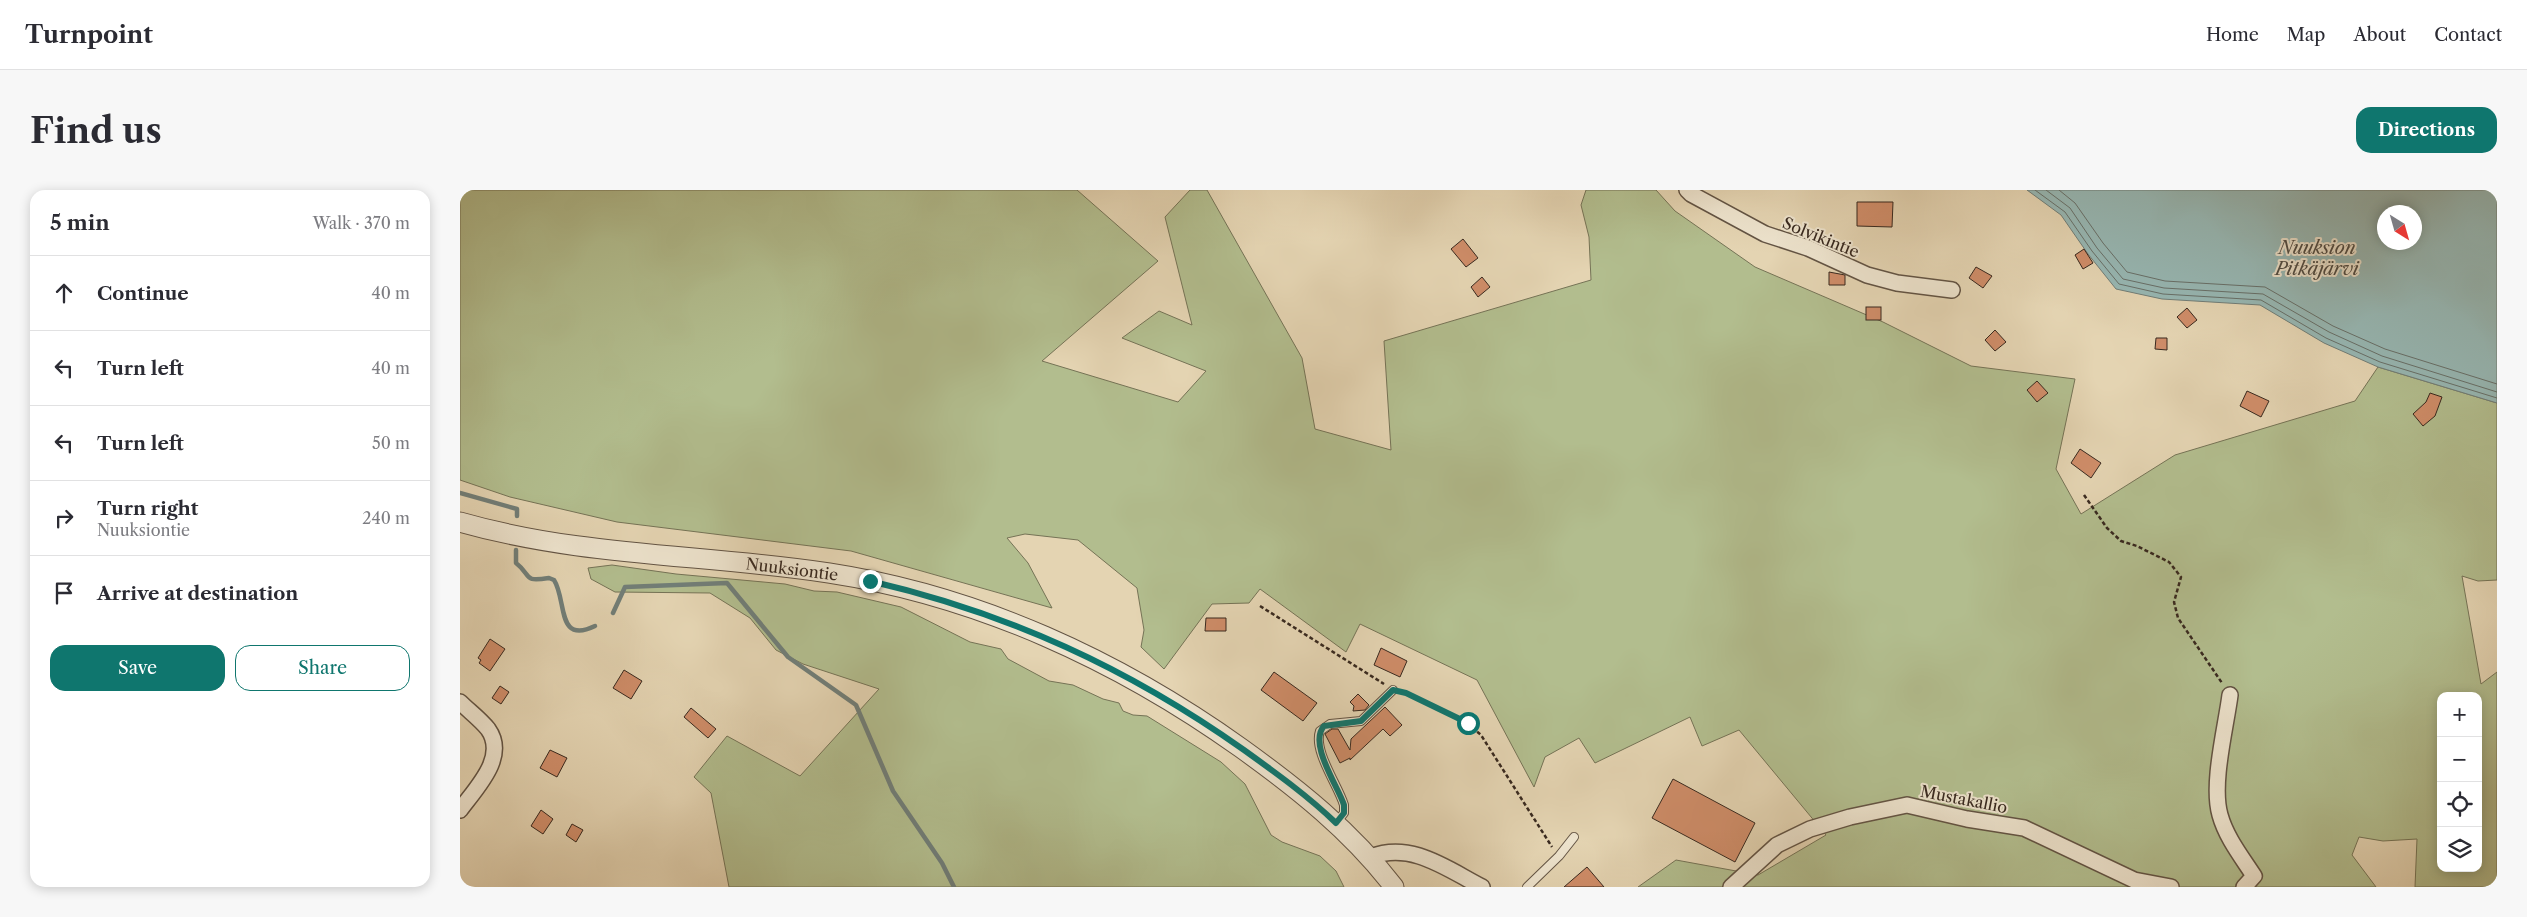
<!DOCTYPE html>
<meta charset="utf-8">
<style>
body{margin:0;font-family:"Libre Caslon Text",serif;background:#f7f7f7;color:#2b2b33}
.controls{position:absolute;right:15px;bottom:15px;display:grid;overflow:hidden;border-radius:10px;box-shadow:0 2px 12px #0003}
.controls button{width:45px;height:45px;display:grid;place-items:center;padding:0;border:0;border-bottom:1px solid #e1e1e2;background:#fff;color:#2b2b33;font:25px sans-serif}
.compass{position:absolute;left:1917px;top:15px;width:45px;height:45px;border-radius:50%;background:#fff;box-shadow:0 2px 12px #0003;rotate:143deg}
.stop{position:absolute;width:15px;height:15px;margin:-11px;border:4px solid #0f766e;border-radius:50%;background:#fff}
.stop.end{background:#0f766e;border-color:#fff;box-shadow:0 1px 5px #0008}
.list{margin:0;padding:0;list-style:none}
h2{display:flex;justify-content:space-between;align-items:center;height:65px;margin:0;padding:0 20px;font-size:21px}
h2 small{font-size:16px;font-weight:400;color:#7c7c81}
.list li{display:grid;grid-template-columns:32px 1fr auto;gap:15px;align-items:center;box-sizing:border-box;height:75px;padding:0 20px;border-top:1px solid #e1e1e2}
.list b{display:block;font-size:19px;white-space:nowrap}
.list p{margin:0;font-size:16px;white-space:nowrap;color:#7c7c81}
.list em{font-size:16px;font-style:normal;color:#7c7c81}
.actions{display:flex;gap:10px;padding:15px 20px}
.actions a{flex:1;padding:11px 0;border:1px solid #0f766e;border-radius:15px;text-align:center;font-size:18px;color:#0f766e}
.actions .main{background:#0f766e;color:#fff}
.icon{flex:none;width:28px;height:28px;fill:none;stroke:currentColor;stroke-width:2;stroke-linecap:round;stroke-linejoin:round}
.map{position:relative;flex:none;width:2037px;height:697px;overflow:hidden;border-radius:15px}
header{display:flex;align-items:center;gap:30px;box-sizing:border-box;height:70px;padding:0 25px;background:#fff;border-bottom:1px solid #e1e1e2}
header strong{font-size:24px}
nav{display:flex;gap:28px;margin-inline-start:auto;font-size:18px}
.intro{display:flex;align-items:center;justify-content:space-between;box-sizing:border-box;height:120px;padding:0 30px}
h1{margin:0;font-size:35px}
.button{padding:12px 22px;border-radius:15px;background:#0f766e;color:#fff;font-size:18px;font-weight:700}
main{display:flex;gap:30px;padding:0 30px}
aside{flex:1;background:#fff;border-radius:15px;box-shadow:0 2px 12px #0003}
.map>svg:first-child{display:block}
</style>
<header>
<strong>Turnpoint</strong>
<nav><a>Home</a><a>Map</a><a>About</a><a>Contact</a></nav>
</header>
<div class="intro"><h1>Find us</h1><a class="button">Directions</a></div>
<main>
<aside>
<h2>5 min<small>Walk · 370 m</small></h2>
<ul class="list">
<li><svg class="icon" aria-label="ahead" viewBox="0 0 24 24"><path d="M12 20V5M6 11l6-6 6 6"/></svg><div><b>Continue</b></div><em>40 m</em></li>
<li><svg class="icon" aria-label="left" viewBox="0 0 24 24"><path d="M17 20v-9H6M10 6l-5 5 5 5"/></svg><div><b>Turn left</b></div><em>40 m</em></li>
<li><svg class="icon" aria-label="left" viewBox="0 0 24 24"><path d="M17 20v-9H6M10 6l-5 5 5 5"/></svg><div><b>Turn left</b></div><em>50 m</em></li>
<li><svg class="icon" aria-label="right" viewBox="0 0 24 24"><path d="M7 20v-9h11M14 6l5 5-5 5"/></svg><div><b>Turn right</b><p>Nuuksiontie</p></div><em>240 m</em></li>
<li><svg class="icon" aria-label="arrive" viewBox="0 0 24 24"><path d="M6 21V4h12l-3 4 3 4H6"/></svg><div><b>Arrive at destination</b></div></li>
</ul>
<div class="actions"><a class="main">Save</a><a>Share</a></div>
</aside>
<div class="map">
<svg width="2037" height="697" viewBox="0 0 2037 697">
<rect width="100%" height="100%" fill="#e4d4b2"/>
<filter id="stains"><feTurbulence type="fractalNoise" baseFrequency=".004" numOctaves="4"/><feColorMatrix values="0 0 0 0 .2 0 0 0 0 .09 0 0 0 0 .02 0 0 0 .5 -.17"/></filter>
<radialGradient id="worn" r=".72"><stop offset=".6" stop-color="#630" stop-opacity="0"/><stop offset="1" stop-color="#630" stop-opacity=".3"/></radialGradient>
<g fill="#b2bd8e" stroke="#757356" fill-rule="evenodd">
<path d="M 0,0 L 617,0 L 698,71 L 582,171 L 718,212 L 746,181 L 662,148 L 699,121 L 732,135 L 705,27 L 730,0 L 747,0 L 842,168 L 855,239 L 931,260 L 924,151 L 1131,90 L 1129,47 L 1121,15 L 1126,0 L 1196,0 L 1215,21 L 1295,77 L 1423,132 L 1511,176 L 1615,189 L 1596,279 L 1621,324 L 1715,265 L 1895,211 L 1918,177 L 2037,213 L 2037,390 L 2018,391 L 2002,386 L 2021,494 L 2037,482 L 2037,697 L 1955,697 L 1957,649 L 1923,651 L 1899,647 L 1892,665 L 1916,697 L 1178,697 L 1216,670 L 1298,685 L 1366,645 L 1279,540 L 1242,556 L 1230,527 L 1135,573 L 1119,548 L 1085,567 L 1074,597 L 1017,490 L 900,434 L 886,462 L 800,399 L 789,413 L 752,414 L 704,479 L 681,457 L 684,440 L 677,398 L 618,350 L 565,344 L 547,348 L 568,373 L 592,418 L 391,361 L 157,332 L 50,307 L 0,290 ZM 1981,506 L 2018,506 L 2018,678 L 1981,678 Z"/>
<polygon points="152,375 216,384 325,394 354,401 377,402 441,417 510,452 541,459 548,469 589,491 613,495 643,509 659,513 663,521 673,525 687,526 761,572 785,594 811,645 822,652 860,666 876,681 884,697 269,697 251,603 234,587 267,546 340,586 419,499 343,474 316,460 290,428 250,403 155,402 131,389 128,378"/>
</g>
<path fill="#97b7b3" stroke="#717e78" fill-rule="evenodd" d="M 1567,0 L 2037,0 L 2037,213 L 1918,177 L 1864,153 L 1800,115 L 1702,109 L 1656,99 L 1628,64 L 1601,25 ZM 1924,22 L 1954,22 L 1954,52 L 1924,52 Z"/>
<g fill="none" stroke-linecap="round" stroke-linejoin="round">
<g stroke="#687069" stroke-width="1">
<polyline points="1575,0 1605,22 1632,61 1659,94 1703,104 1801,110 1866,148 1920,172 2037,208"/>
<polyline points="1586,0 1610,18 1637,58 1663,89 1704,98 1803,104 1869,142 1922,166 2037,202"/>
<polyline points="1599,0 1615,13 1643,53 1667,82 1705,91 1805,97 1873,136 1925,159 2037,194"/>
</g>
<g stroke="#717e78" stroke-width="4.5">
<polyline points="0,303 57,319 57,326"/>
<path d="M 56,360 L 56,373 C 73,386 61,392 89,388 L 94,390 C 107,410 96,455 135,436"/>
<polyline points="153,423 165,397 267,393 328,467 396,515 433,601 482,673 494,697"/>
</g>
</g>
<g fill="#cf8d69" stroke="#38291f">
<polygon points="1397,12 1433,12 1432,37 1397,36"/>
<polygon points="1003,49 1018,68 1006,77 991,59"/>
<polygon points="1624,59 1633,73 1623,79 1615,65"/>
<polygon points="1516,77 1532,86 1523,98 1509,88"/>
<polygon points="1369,82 1385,85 1385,95 1369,95"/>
<polygon points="1022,87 1030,97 1018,107 1011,97"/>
<rect x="1406" y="117" width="15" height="13"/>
<polygon points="1727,118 1737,130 1727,138 1717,127"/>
<polygon points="1535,140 1546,152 1535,161 1525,150"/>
<polygon points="1696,148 1707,148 1707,160 1695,159"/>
<polygon points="1577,191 1588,203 1577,212 1567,200"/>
<polygon points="1787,201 1809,211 1801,227 1780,216"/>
<polygon points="1970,203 1982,207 1975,226 1963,236 1953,224 1966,212"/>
<polygon points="1620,259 1641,273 1631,288 1611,273"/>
<polygon points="746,428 766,428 766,441 745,441"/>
<polygon points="30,449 45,459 30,481 19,473 21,470 18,468"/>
<polygon points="921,458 947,471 940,487 914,475"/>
<polygon points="164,480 182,491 171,509 153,498"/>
<polygon points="814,482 857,513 843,531 801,500"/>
<polygon points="40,496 49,502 41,514 32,508"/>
<polygon points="898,504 909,515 905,520 893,521 894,516 890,512"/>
<polygon points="925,517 942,535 930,546 923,539 890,570 890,568 880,573 865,544 872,539 878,539 890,560 891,549"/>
<polygon points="231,518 256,539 248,548 224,527"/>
<polygon points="90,560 107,568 97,587 80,578"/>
<polygon points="1213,589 1295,633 1275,672 1192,628"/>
<polygon points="81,620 93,629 83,644 71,636"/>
<polygon points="112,634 123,640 116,652 106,645"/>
<polygon points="1127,677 1144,697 1104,697"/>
</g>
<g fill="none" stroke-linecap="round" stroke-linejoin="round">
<defs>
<g id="service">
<path d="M 876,633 L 884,623 L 884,615 C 878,595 853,561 860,541 L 870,534 L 901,531 L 933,500"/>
<polyline points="1067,697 1099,666 1114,647"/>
</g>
<g id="minor">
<polyline points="1227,0 1231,4 1305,44 1348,58 1407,85 1437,93 1492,100"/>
<path d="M 1770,505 C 1766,537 1751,594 1760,625 C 1766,647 1781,666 1794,686 L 1784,697"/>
<path d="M 0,512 C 9,521 20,529 28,539 C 48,567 16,598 0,620"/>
<path d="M 911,667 C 951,651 987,679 1022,697"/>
<polyline points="1271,697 1317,655 1350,639 1390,627 1447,615 1507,629 1564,638 1674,690 1711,697"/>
</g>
<path id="tertiary" d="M 0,332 C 122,367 245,364 369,383 C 519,406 659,471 781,558 C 838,599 891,641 934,697"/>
</defs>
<use href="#service" stroke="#635444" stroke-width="10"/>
<use href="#minor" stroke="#635444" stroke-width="18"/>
<use href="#tertiary" stroke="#635444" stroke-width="21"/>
<g stroke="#38291f" stroke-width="2.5" stroke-dasharray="4 2.5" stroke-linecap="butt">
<polyline points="1624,305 1647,338 1661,351 1677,356 1709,372 1721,387 1714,412 1718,428 1762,493"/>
<polyline points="800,416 924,494"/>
<polyline points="943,502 1007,533 1021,545 1092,657"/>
</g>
<use href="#service" stroke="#ede3cd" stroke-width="8"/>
<use href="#minor" stroke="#ede3cd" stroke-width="15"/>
<use href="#tertiary" stroke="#ede3cd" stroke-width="19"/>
</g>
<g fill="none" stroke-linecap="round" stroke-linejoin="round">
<path stroke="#0f766e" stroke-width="6" d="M 410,391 C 548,423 668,478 784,560 C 816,583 848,606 876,633 L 884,623 L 884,615 C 878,596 848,554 864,536 L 901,531 L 933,500 L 946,503 L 1008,533"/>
</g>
<g text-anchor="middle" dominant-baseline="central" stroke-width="4" stroke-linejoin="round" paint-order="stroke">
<g font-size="16" fill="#38291f" stroke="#ede3cd">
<text transform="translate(1361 47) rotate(22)">Solvikintie</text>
<text transform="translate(332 379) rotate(7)">Nuuksiontie</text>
<text transform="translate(1504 609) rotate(11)">Mustakallio</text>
</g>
<g font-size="18" font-style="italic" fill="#504c44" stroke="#ede3cd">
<text x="1857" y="58">Nuuksion<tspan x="1857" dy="21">Pitkäjärvi</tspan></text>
</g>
</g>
<rect width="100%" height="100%" filter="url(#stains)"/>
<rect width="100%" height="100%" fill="url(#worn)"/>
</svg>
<div class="controls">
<button>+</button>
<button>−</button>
<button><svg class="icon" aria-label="locate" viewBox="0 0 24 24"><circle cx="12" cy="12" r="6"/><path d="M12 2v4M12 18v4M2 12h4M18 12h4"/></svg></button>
<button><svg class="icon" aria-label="layers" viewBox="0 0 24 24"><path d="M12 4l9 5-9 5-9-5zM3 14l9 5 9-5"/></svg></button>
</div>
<svg class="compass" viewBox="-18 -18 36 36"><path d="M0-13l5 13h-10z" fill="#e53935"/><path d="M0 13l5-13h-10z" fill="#7c7c81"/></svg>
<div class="stop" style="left:1008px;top:533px"></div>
<div class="stop end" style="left:410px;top:391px"></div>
</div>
</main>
